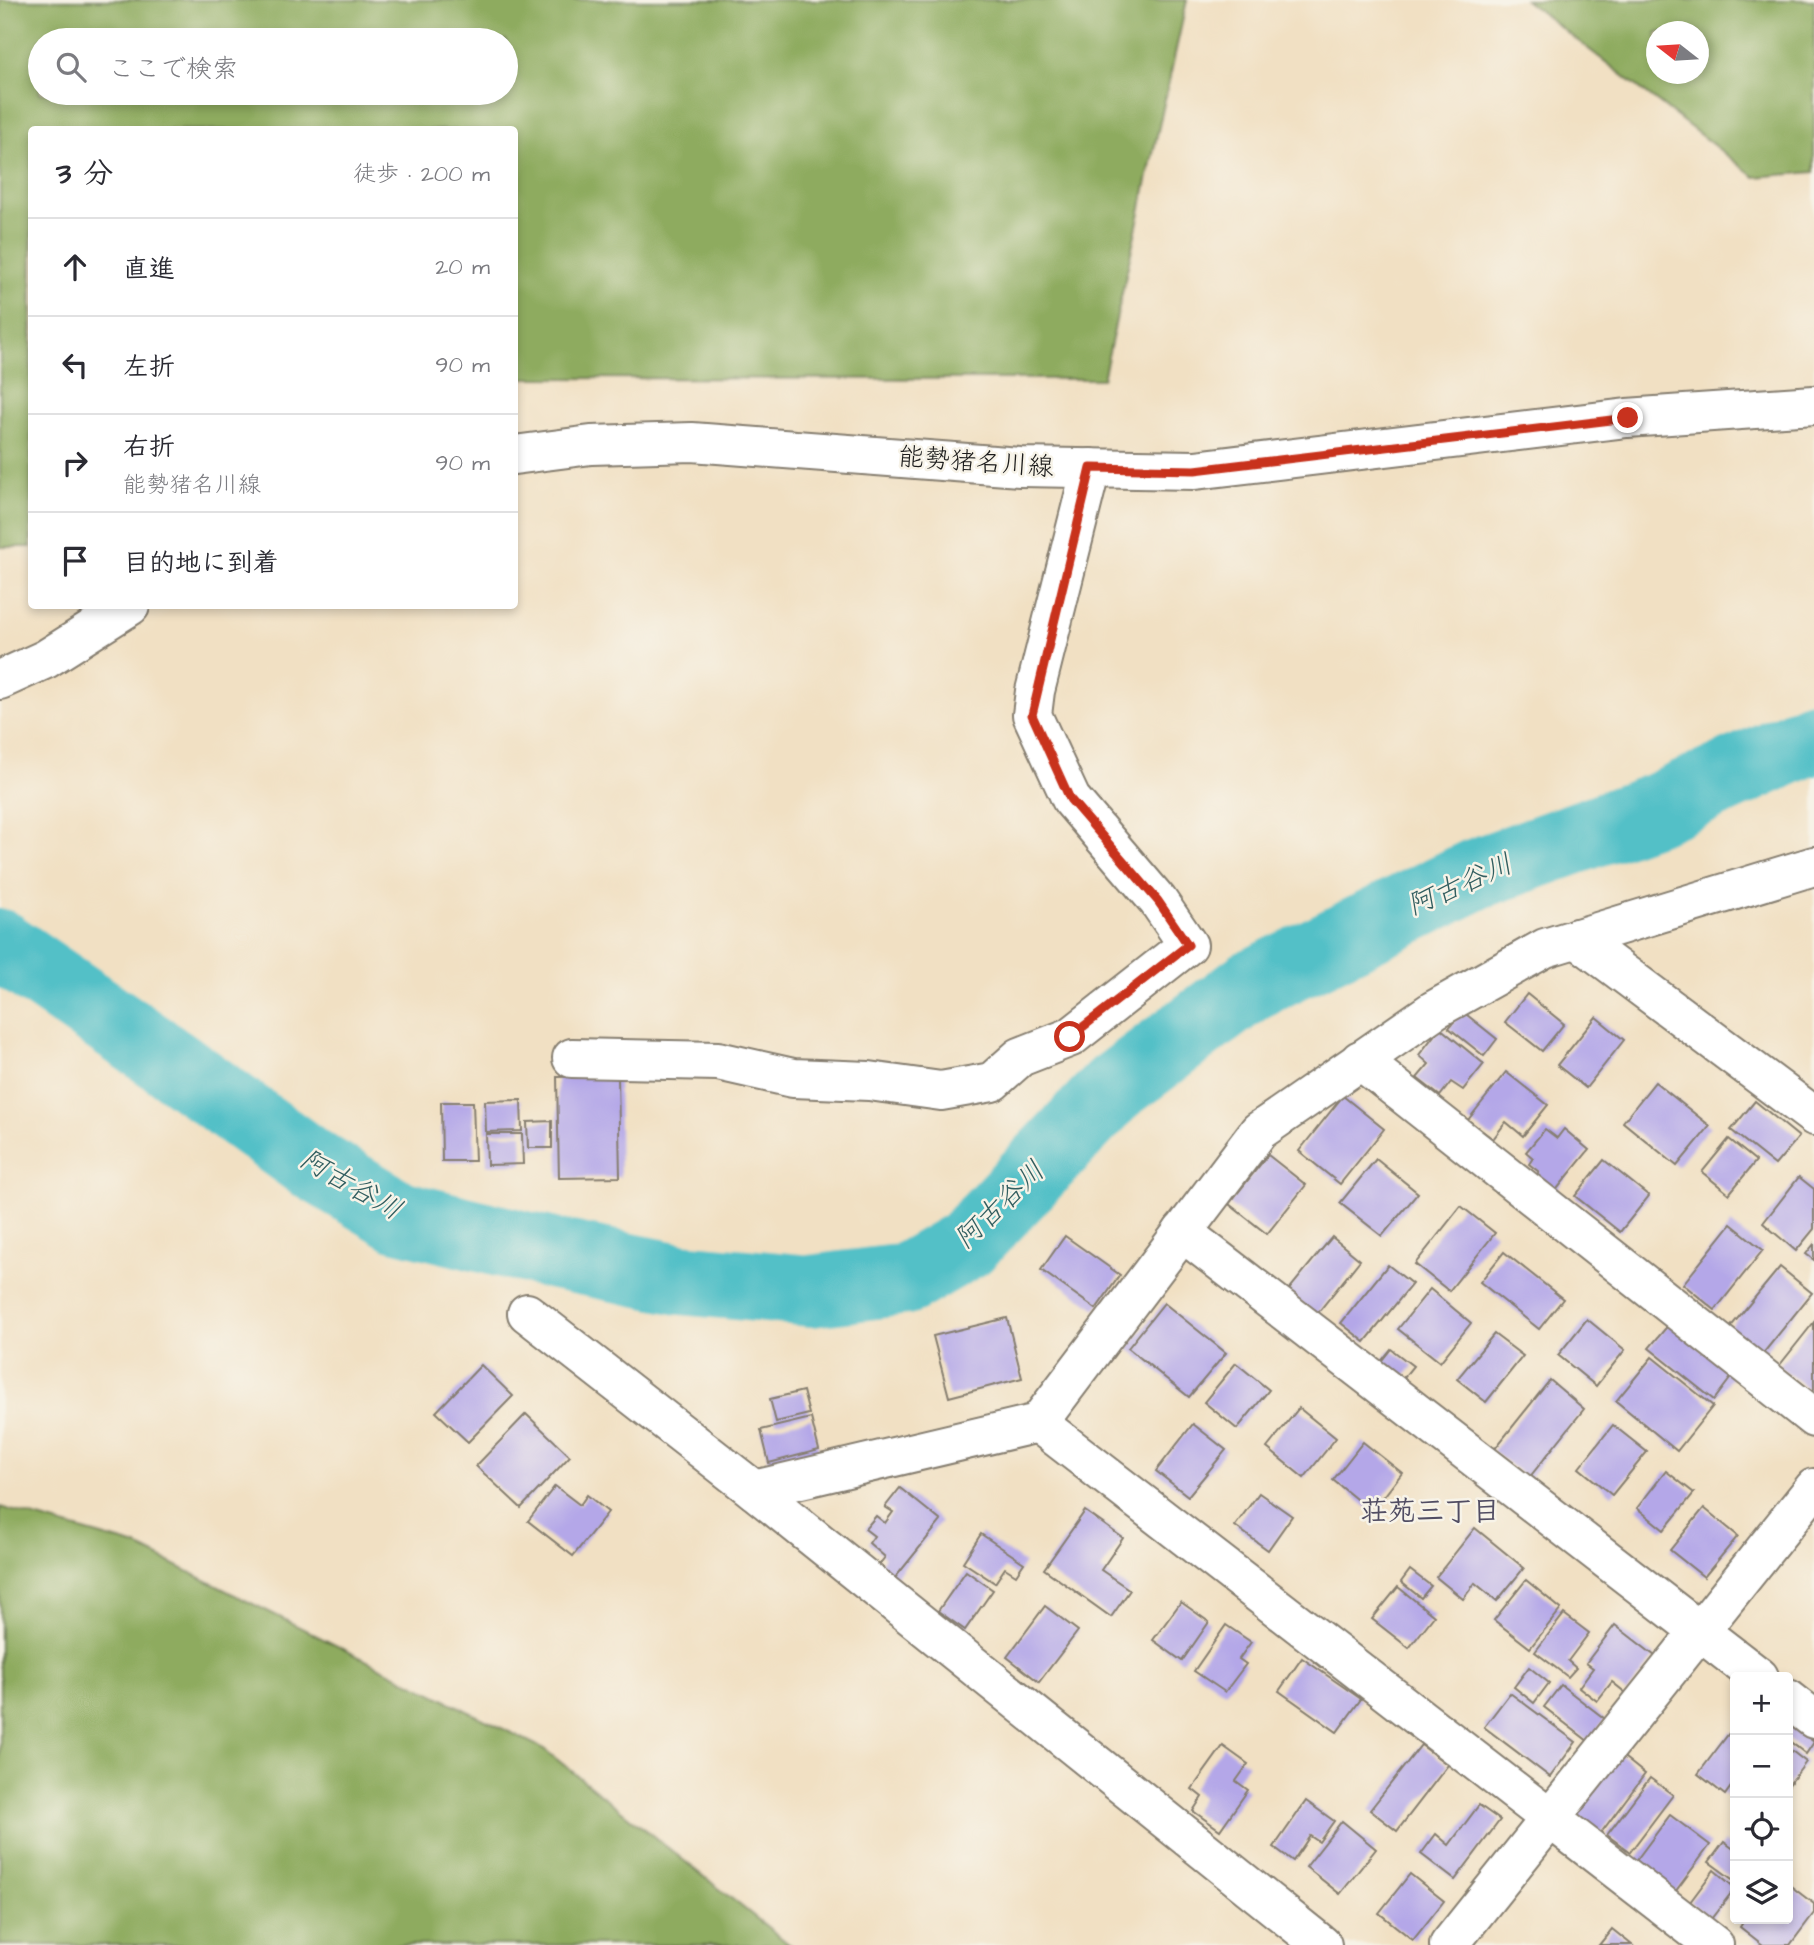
<!DOCTYPE html>
<html lang="ja">
<meta charset="utf-8">
<style>
body{margin:0;font-family:"Architects Daughter","Klee One",sans-serif;background:#f2f2f3;color:#2b2b33}
.controls{position:absolute;right:21px;bottom:21px;display:grid;overflow:hidden;border-radius:7px;box-shadow:0 4px 10px #0003}
.controls button{width:63px;height:63px;display:grid;place-items:center;padding:0;border:0;border-bottom:2px solid #e1e1e2;background:#fff;color:#2b2b33;font:35px sans-serif}
.compass{position:absolute;left:1646px;top:21px;width:63px;height:63px;border-radius:50%;background:#fff;box-shadow:0 4px 10px #0003;rotate:287deg}
.stop{position:absolute;width:21px;height:21px;margin:-16px;border:5px solid #c8321e;border-radius:50%;background:#fff}
.stop.end{background:#c8321e;border-color:#fff;box-shadow:0 2px 7px #0008}
.list{margin:0;padding:0;list-style:none}
h2{display:flex;justify-content:space-between;align-items:center;height:91px;margin:0;padding:0 28px;font-size:30px}
h2 small{font-size:23px;font-weight:400;color:#7c7c81}
.list li{display:grid;grid-template-columns:46px 1fr auto;gap:21px;align-items:center;box-sizing:border-box;height:98px;padding:0 28px;border-top:2px solid #e1e1e2}
.list b{display:block;font-size:26px;white-space:nowrap}
.list p{margin:0;font-size:23px;white-space:nowrap;color:#7c7c81}
.list em{font-size:23px;font-style:normal;color:#7c7c81}
.icon{flex:none;width:38px;height:38px;fill:none;stroke:currentColor;stroke-width:2;stroke-linecap:round;stroke-linejoin:round}
.map{position:relative;flex:none;width:1814px;height:1945px;overflow:hidden}
.search{position:absolute;background:#fff;box-shadow:0 4px 10px #0003;left:28px;top:28px;width:490px;height:77px;display:flex;align-items:center;gap:18px;box-sizing:border-box;padding:0 24px;border-radius:38px;color:#7c7c81;font-size:26px}
.panel{position:absolute;background:#fff;box-shadow:0 4px 10px #0003;left:28px;top:126px;width:490px;height:483px;border-radius:7px}
.map>svg:first-child{display:block}
</style>
<div class="map">
<svg width="1814" height="1945" viewBox="0 0 1814 1945">
<rect width="100%" height="100%" fill="#f7f3e8"/>
<filter id="ink" filterUnits="userSpaceOnUse"><feTurbulence type="fractalNoise" baseFrequency=".0143" numOctaves="2"/><feDisplacementMap in="SourceGraphic" scale="14" xChannelSelector="R" yChannelSelector="G"/><feConvolveMatrix kernelMatrix="1 2 1 2 8 2 1 2 1" color-interpolation-filters="sRGB"/></filter>
<filter id="wash" filterUnits="userSpaceOnUse"><feTurbulence type="fractalNoise" baseFrequency=".00686" numOctaves="4" result="noise"/><feDisplacementMap in="SourceGraphic" scale="28" xChannelSelector="R" yChannelSelector="G"/><feGaussianBlur stdDeviation="1.57" result="paint"/><feColorMatrix in="noise" values="0 0 0 0 0 0 0 0 0 0 0 0 0 0 0 0 0 1.4 0 .05"/><feComposite in="paint" operator="in"/></filter>
<g filter="url(#wash)">
<rect width="100%" height="100%" fill="#f1e0c3"/>
<g fill="#8eab5e" stroke="#55643d" stroke-width="2" fill-rule="evenodd">
<path d="M 0,0 L 1187,0 L 1103,379 L 515,378 L 514,130 L 32,130 L 31,547 L 0,547 ZM 506,40 L 506,93 L 40,93 L 40,40 Z"/>
<path d="M 1525,0 L 1814,0 L 1814,172 L 1755,177 ZM 1657,32 L 1699,32 L 1699,74 L 1657,74 Z"/>
<polygon points="0,1507 137,1546 544,1749 790,1945 0,1945"/>
</g>
<g fill="none" stroke-linecap="round" stroke-linejoin="round">
<polyline stroke="#52c0c7" stroke-width="72" points="0,945 179,1068 307,1161 399,1216 545,1252 680,1279 811,1291 906,1279 966,1244 1114,1088 1250,986 1476,874 1659,808 1814,737"/>
</g>
<g id="blocks">
<g fill="#b4a7e8">
<polygon points="1527,994 1564,1024 1542,1051 1505,1022"/>
<polygon points="1462,1011 1497,1039 1484,1056 1449,1028"/>
<polygon points="1596,1017 1624,1040 1586,1088 1557,1065"/>
<polygon points="1440,1028 1484,1064 1463,1090 1451,1082 1440,1096 1417,1078 1429,1064 1419,1055"/>
<polygon points="1506,1072 1548,1105 1523,1136 1506,1122 1493,1139 1468,1120"/>
<polygon points="618,1076 620,1177 559,1178 557,1077"/>
<polygon points="1655,1082 1710,1126 1677,1166 1623,1122"/>
<polygon points="1343,1096 1384,1129 1340,1184 1299,1151"/>
<polygon points="521,1100 522,1131 486,1132 485,1101"/>
<polygon points="1755,1101 1799,1137 1775,1165 1731,1130"/>
<polygon points="441,1102 473,1102 475,1161 442,1161"/>
<polygon points="552,1121 552,1148 528,1148 527,1122"/>
<polygon points="1545,1129 1557,1138 1564,1129 1589,1150 1553,1194 1533,1179 1539,1172 1529,1164 1533,1158 1526,1152"/>
<polygon points="486,1134 522,1134 523,1164 487,1165"/>
<polygon points="1729,1139 1756,1161 1729,1194 1702,1172"/>
<polygon points="1268,1155 1306,1185 1267,1234 1229,1204"/>
<polygon points="1376,1159 1418,1193 1382,1236 1340,1203"/>
<polygon points="1604,1160 1649,1196 1620,1232 1575,1196"/>
<polygon points="1799,1177 1814,1189 1814,1229 1796,1251 1763,1223"/>
<polygon points="1461,1206 1495,1233 1449,1291 1415,1264"/>
<polygon points="1731,1224 1763,1250 1715,1310 1683,1284"/>
<polygon points="1065,1236 1120,1275 1096,1309 1041,1270"/>
<polygon points="1332,1237 1360,1260 1316,1315 1287,1292"/>
<polygon points="1814,1244 1814,1260 1806,1254"/>
<polygon points="1504,1252 1563,1299 1539,1329 1480,1282"/>
<polygon points="1388,1265 1412,1284 1365,1342 1341,1323"/>
<polygon points="1780,1267 1812,1293 1761,1356 1728,1330"/>
<polygon points="1430,1289 1471,1323 1440,1362 1398,1329"/>
<polygon points="1164,1303 1226,1353 1189,1397 1128,1348"/>
<polygon points="1007,1318 1022,1378 949,1397 933,1336"/>
<polygon points="1587,1319 1625,1350 1596,1386 1558,1355"/>
<polygon points="1814,1322 1814,1390 1812,1392 1779,1366"/>
<polygon points="1670,1323 1733,1375 1714,1400 1649,1348"/>
<polygon points="1494,1334 1523,1356 1486,1402 1457,1379"/>
<polygon points="1391,1349 1413,1366 1396,1387 1375,1369"/>
<polygon points="1652,1357 1713,1406 1677,1451 1616,1401"/>
<polygon points="1236,1363 1269,1390 1237,1429 1204,1402"/>
<polygon points="481,1365 513,1396 468,1442 436,1412"/>
<polygon points="1550,1380 1584,1409 1528,1479 1493,1451"/>
<polygon points="803,1391 809,1414 776,1422 770,1399"/>
<polygon points="1299,1408 1336,1438 1304,1478 1267,1448"/>
<polygon points="526,1414 570,1456 521,1508 476,1466"/>
<polygon points="811,1418 819,1450 769,1463 761,1430"/>
<polygon points="1193,1424 1226,1450 1188,1496 1156,1471"/>
<polygon points="1613,1425 1647,1452 1612,1495 1579,1468"/>
<polygon points="1363,1442 1402,1473 1372,1512 1333,1480"/>
<polygon points="1666,1471 1694,1493 1664,1530 1637,1508"/>
<polygon points="555,1486 580,1505 587,1495 608,1512 573,1556 528,1521"/>
<polygon points="900,1488 941,1521 895,1578 879,1565 885,1557 869,1543 874,1536 865,1529 876,1516 885,1523 893,1512 885,1507"/>
<polygon points="1259,1493 1292,1516 1268,1550 1235,1526"/>
<polygon points="1704,1508 1738,1536 1704,1577 1670,1550"/>
<polygon points="1085,1511 1123,1538 1101,1570 1130,1590 1111,1617 1044,1569"/>
<polygon points="1475,1528 1524,1568 1497,1601 1475,1583 1463,1599 1436,1577"/>
<polygon points="981,1534 1024,1563 1016,1575 1005,1568 995,1583 963,1562"/>
<polygon points="1410,1570 1431,1586 1421,1598 1401,1582"/>
<polygon points="966,1571 993,1590 965,1630 938,1611"/>
<polygon points="1526,1580 1561,1609 1530,1648 1494,1620"/>
<polygon points="1398,1587 1434,1616 1409,1648 1372,1619"/>
<polygon points="1181,1602 1209,1622 1182,1661 1153,1640"/>
<polygon points="1045,1606 1078,1631 1039,1682 1007,1657"/>
<polygon points="1564,1614 1589,1633 1568,1661 1576,1668 1568,1677 1535,1652"/>
<polygon points="1226,1625 1251,1642 1239,1659 1246,1664 1225,1692 1194,1671"/>
<polygon points="1615,1625 1655,1656 1626,1693 1612,1682 1597,1701 1579,1687 1593,1668 1586,1663"/>
<polygon points="1302,1658 1361,1699 1337,1732 1279,1691"/>
<polygon points="1529,1667 1549,1683 1534,1703 1514,1687"/>
<polygon points="1561,1685 1605,1719 1588,1741 1544,1707"/>
<polygon points="1510,1693 1576,1742 1550,1777 1484,1727"/>
<polygon points="1791,1725 1814,1742 1806,1754 1788,1740"/>
<polygon points="1730,1732 1735,1736 1735,1781 1725,1795 1698,1774"/>
<polygon points="1421,1745 1448,1765 1397,1831 1370,1810"/>
<polygon points="1223,1746 1248,1764 1236,1781 1248,1790 1220,1830 1193,1811 1202,1797 1192,1789"/>
<polygon points="1788,1748 1806,1762 1788,1786"/>
<polygon points="1620,1754 1645,1774 1600,1834 1575,1815"/>
<polygon points="1650,1778 1673,1795 1630,1852 1607,1835"/>
<polygon points="1306,1801 1334,1821 1319,1842 1310,1836 1293,1861 1274,1847"/>
<polygon points="1479,1805 1500,1820 1455,1880 1421,1854 1436,1834 1449,1845"/>
<polygon points="1670,1815 1710,1845 1675,1892 1635,1862"/>
<polygon points="1342,1821 1376,1849 1340,1894 1306,1867"/>
<polygon points="1724,1842 1735,1850 1735,1881 1709,1862"/>
<polygon points="1714,1870 1735,1888 1711,1919 1690,1902"/>
<polygon points="1410,1874 1444,1901 1413,1940 1379,1913"/>
<polygon points="1788,1884 1814,1904 1814,1913 1790,1945 1763,1945 1740,1927 1745,1919 1788,1919"/>
<polygon points="1612,1929 1632,1945 1599,1945"/>
</g>
</g>
</g>
<g filter="url(#ink)">
<use href="#blocks" fill-opacity="0" stroke="#867e70" stroke-width="2"/>
<g fill="none" stroke-linecap="round" stroke-linejoin="round">
<defs>
<g id="minor">
<polyline points="1576,938 1814,1116"/>
<polyline points="572,1058 718,1061 793,1078 869,1081 941,1091 992,1082 1020,1057 1071,1037 1188,945 1158,901 1071,799 1032,715 1035,691 1091,468"/>
<polyline points="1360,1060 1814,1418"/>
<polyline points="1182,1232 1759,1677"/>
<polyline points="527,1313 754,1490 1322,1945"/>
<polyline points="1038,1423 1714,1945"/>
<polyline points="754,1490 1038,1423 1259,1131 1434,1010 1545,948 1814,866"/>
<polyline points="1788,1699 1814,1719"/>
<polyline points="1449,1945 1814,1488"/>
</g>
<g id="major">
<polyline points="514,455 591,445 692,442 1020,467 1195,470 1627,418 1814,405"/>
<polyline points="0,680 46,659 130,606"/>
</g>
</defs>
<use href="#minor" stroke="#867e70" stroke-width="42"/>
<use href="#major" stroke="#867e70" stroke-width="42"/>
<use href="#minor" stroke="#fff" stroke-width="38"/>
<use href="#major" stroke="#fff" stroke-width="38"/>
</g>
</g>
<g fill="none" stroke-linecap="round" stroke-linejoin="round" filter="url(#ink)">
<polyline stroke="#c8321e" stroke-width="9" points="1070,1037 1188,945 1158,901 1070,799 1032,715 1091,468 1195,470 1628,418"/>
</g>
<g text-anchor="middle" dominant-baseline="central" stroke-width="5" stroke-linejoin="round" paint-order="stroke">
<g font-size="26" fill="#1c1c1c" stroke="#f7f3e8">
<text transform="translate(976 462) rotate(4)">能勢猪名川線</text>
</g>
<g font-size="28" font-style="italic" fill="#325e60" stroke="#f7f3e8">
<text transform="translate(1460 885) rotate(-24)">阿古谷川</text>
<text transform="translate(351 1185) rotate(30)">阿古谷川</text>
<text transform="translate(1000 1205) rotate(-44)">阿古谷川</text>
</g>
<g font-size="28" font-weight="bold" fill="#514d63" stroke="#f7f3e8">
<text x="1430" y="1511">荘苑三丁目</text>
</g>
</g>
</svg>
<div class="controls">
<button>+</button>
<button>−</button>
<button><svg class="icon" aria-label="locate" viewBox="0 0 24 24"><circle cx="12" cy="12" r="6"/><path d="M12 2v4M12 18v4M2 12h4M18 12h4"/></svg></button>
<button><svg class="icon" aria-label="layers" viewBox="0 0 24 24"><path d="M12 4l9 5-9 5-9-5zM3 14l9 5 9-5"/></svg></button>
</div>
<svg class="compass" viewBox="-18 -18 36 36"><path d="M0-13l5 13h-10z" fill="#e53935"/><path d="M0 13l5-13h-10z" fill="#7c7c81"/></svg>
<div class="stop" style="left:1070px;top:1037px"></div>
<div class="stop end" style="left:1628px;top:418px"></div>
<div class="search"><svg class="icon" aria-label="search" viewBox="0 0 24 24"><circle cx="10" cy="10" r="6"/><path d="M15 15l6 6"/></svg>ここで検索</div>
<section class="panel">
<h2>3 分<small>徒歩 · 200 m</small></h2>
<ul class="list">
<li><svg class="icon" aria-label="ahead" viewBox="0 0 24 24"><path d="M12 20V5M6 11l6-6 6 6"/></svg><div><b>直進</b></div><em>20 m</em></li>
<li><svg class="icon" aria-label="left" viewBox="0 0 24 24"><path d="M17 20v-9H6M10 6l-5 5 5 5"/></svg><div><b>左折</b></div><em>90 m</em></li>
<li><svg class="icon" aria-label="right" viewBox="0 0 24 24"><path d="M7 20v-9h11M14 6l5 5-5 5"/></svg><div><b>右折</b><p>能勢猪名川線</p></div><em>90 m</em></li>
<li><svg class="icon" aria-label="arrive" viewBox="0 0 24 24"><path d="M6 21V4h12l-3 4 3 4H6"/></svg><div><b>目的地に到着</b></div></li>
</ul>
</section>
</div>
